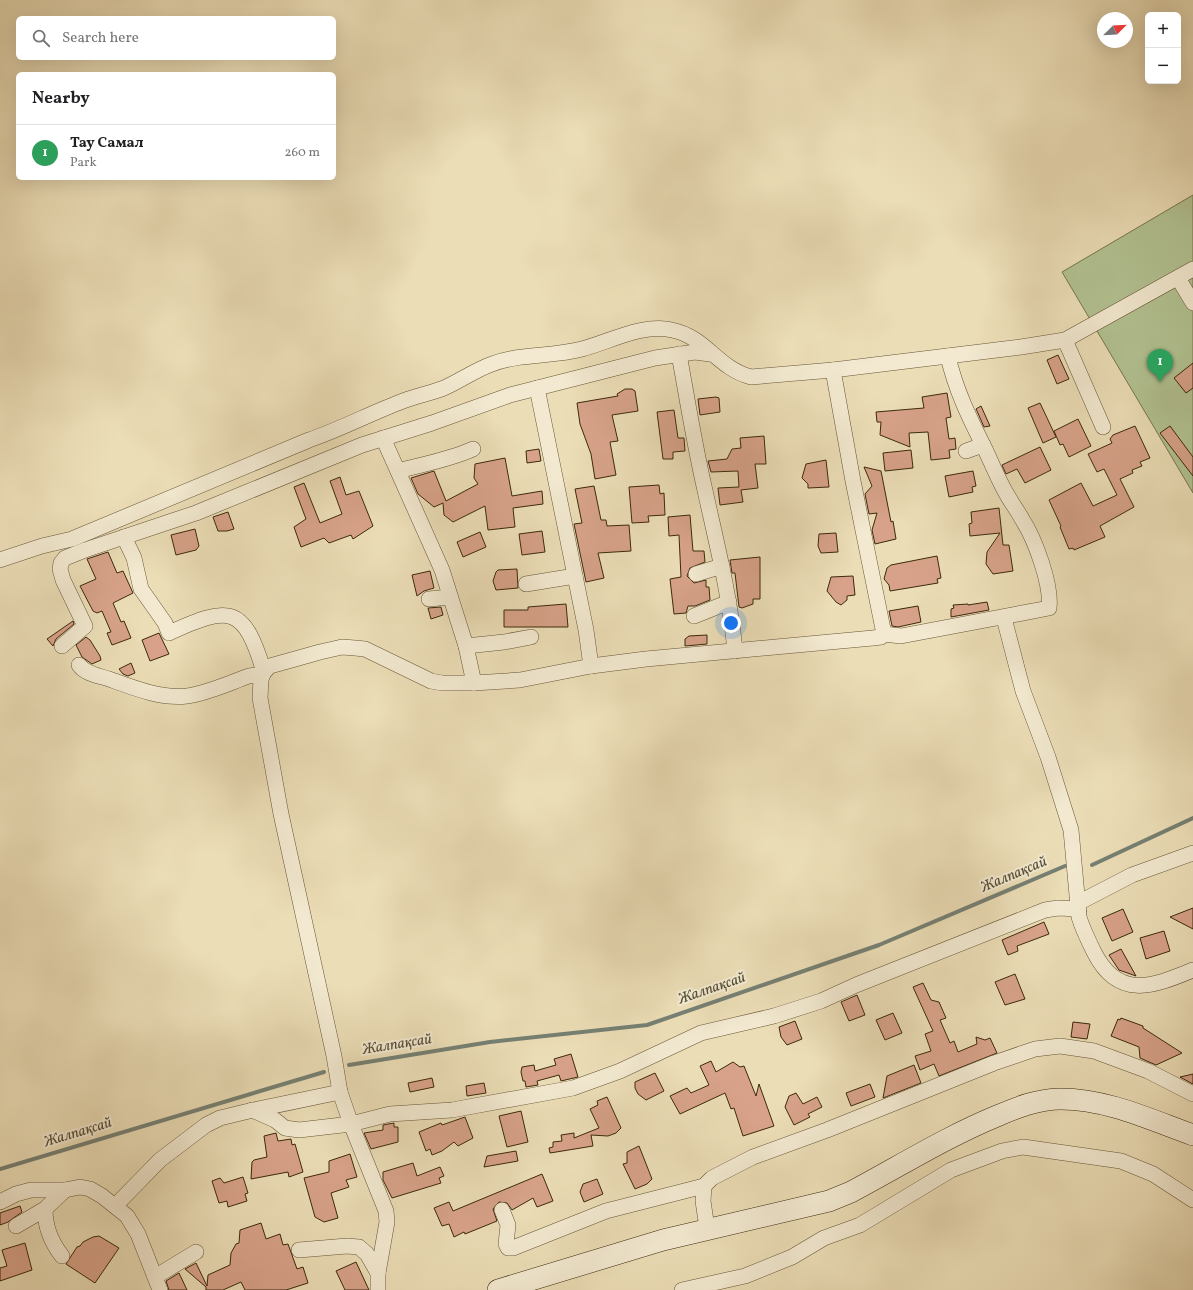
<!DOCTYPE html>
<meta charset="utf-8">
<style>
body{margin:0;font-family:Vollkorn,serif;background:#f2f2f2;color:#202124}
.controls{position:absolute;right:12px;top:12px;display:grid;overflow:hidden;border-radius:6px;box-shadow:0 4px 16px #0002}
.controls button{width:36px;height:36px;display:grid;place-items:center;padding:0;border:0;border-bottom:1px solid #e0e0e0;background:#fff;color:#202124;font:20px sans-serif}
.compass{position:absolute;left:1097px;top:12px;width:36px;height:36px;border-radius:50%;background:#fff;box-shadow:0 4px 16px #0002;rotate:66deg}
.you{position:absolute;left:731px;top:623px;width:14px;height:14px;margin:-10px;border:3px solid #fff;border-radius:50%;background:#1a73e8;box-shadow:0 0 0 6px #1a73e833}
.badge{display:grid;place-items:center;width:26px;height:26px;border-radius:50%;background:#7c3aed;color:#fff;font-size:13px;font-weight:700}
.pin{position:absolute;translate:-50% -33px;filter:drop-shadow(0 1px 2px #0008)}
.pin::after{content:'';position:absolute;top:21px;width:14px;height:12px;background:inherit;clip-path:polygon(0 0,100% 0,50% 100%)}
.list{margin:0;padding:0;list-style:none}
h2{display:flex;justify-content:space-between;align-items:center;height:52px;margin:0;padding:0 16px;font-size:17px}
h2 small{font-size:13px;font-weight:400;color:#757577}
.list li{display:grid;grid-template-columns:26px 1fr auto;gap:12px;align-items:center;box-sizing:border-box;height:56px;padding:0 16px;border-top:1px solid #e0e0e0}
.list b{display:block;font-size:15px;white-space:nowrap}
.list p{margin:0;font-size:13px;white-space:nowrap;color:#757577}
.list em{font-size:13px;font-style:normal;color:#757577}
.icon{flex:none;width:22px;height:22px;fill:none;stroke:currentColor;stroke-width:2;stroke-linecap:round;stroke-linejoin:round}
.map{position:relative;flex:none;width:1193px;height:1290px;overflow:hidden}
.search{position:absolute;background:#fff;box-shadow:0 4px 16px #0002;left:16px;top:16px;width:320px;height:44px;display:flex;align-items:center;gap:10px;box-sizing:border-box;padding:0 14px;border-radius:6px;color:#757577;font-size:15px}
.panel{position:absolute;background:#fff;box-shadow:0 4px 16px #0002;left:16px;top:72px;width:320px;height:108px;border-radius:6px}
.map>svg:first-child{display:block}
</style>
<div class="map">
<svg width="1193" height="1290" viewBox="0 0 1193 1290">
<rect width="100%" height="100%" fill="#ebddb6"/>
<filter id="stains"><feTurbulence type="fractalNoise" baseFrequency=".005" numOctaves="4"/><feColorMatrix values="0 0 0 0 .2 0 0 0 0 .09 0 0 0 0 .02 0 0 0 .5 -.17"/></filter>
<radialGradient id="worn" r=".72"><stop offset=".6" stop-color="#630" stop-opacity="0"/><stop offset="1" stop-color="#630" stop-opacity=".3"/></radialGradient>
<polygon fill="#b2c292" stroke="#77764f" points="1193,195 1193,493 1062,272"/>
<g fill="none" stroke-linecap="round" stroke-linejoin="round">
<g stroke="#768073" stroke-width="4">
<polyline points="1092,865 1193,818"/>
<polyline points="349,1065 490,1042 647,1025 879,945 1065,866"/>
<polyline points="0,1169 324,1072"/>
</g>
</g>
<g fill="#d7a289" stroke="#3c290c">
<polygon points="1058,355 1069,379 1057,384 1047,360"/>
<polygon points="1193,363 1193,388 1186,393 1174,378"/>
<polygon points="625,389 632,389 635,391 638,411 612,415 618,441 610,442 616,475 595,479 591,454 580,424 577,403 618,396 617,394"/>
<polygon points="947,393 951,417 946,418 949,439 955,438 956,449 949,450 950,458 931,460 928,432 909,433 910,447 880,435 881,422 877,422 876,412 924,408 922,397"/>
<polygon points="716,397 719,398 720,412 700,415 698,399"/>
<polygon points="1040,403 1056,437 1043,443 1028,408"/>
<polygon points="981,406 990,426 984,427 977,411 976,409"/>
<polygon points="674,410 678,438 684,438 685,451 673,452 673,459 663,459 657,412"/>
<polygon points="1078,419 1091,446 1069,457 1063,444 1060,445 1054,431"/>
<polygon points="1135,426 1150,458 1140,462 1142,466 1132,470 1133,473 1120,479 1134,507 1100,526 1105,537 1074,550 1073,548 1069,549 1060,527 1061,526 1049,500 1081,483 1093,506 1117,495 1104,469 1097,472 1088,454 1112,443 1110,439 1113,435"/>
<polygon points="1170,426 1193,457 1193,476 1160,433"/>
<polygon points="764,436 766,464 755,464 758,488 741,490 743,502 720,505 718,488 739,487 738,471 711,472 708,461 727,459 732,449 741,448 740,438"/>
<polygon points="1040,447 1051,470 1025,483 1017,469 1006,474 1002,465"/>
<polygon points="539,449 541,461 527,463 526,451"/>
<polygon points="911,450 913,468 885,471 883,453"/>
<polygon points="505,458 512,496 542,491 543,504 513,508 515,527 488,530 485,506 453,522 444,515 443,503 434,507 418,494 411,478 434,471 446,501 478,484 474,478 475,464"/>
<polygon points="826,460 829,487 808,488 808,484 802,478 806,464"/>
<polygon points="864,467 881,471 891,522 893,521 896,539 875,544 872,530 877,513 869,514 865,494 872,486"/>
<polygon points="973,471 976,486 972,487 973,492 949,497 945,476"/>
<polygon points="340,477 346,495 359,491 373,526 353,539 351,535 329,543 324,538 301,547 294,527 306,519 294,487 304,483 320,523 342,514 330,481"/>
<polygon points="659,485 660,494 664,493 665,515 648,516 649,522 632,523 629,487"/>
<polygon points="594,486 601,520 606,520 607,526 629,525 631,551 598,553 604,578 586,582 574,524 582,523 575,489"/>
<polygon points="999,508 1003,545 1009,545 1013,571 993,574 986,564 987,552 1000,533 970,536 969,524 972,523 971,512"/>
<polygon points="228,512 234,529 227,531 218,531 213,517"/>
<polygon points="690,515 693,551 704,551 705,562 690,568 687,576 694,583 706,580 706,587 709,587 710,600 695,606 688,606 686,613 674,614 670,579 681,577 679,535 669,536 668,517"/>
<polygon points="195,529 199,546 196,550 176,555 171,535"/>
<polygon points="542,531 545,552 522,555 519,534"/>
<polygon points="480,532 486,547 463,557 457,542"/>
<polygon points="836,533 838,552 821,553 818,546 819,534"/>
<polygon points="108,552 117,573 123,571 133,593 113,603 121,622 124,621 131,638 112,645 107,633 111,632 102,611 97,613 93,611 80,586 96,579 87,559"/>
<polygon points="937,556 941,578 937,579 938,583 890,591 889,585 884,579 887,568 891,565"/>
<polygon points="760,557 760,599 753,599 753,604 742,608 739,607 735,573 732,573 730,560"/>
<polygon points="517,569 518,588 496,590 493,581 496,572 498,570"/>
<polygon points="430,571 434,588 424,591 417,596 412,575"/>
<polygon points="853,576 855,595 847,596 847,600 841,605 836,602 827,591 831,577"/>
<polygon points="987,602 989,610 951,617 951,609 954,608 953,605 968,604 968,605"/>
<polygon points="566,604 568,627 504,627 504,610 528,610 528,607"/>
<polygon points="918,606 921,622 898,627 892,626 889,611"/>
<polygon points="441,607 443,615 431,619 428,608"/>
<polygon points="73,621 74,624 56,639 53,646 47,639"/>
<polygon points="159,633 169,654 150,661 142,640"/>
<polygon points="707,635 707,644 685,646 685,639 689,636"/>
<polygon points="86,637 90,640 100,656 101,660 92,664 82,657 76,645"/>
<polygon points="131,663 135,673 128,676 123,674 119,669"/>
<polygon points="1193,908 1193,929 1170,917"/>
<polygon points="1123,909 1133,932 1112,941 1102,918"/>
<polygon points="1044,922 1049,934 1017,946 1018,951 1008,955 1002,940"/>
<polygon points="1164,931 1170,951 1146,959 1140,938"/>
<polygon points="1121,949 1136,976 1119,970 1109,955"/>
<polygon points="1015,974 1025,999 1005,1005 995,982"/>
<polygon points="923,983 931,1000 939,1002 946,1018 940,1020 950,1043 954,1041 958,1052 977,1044 976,1037 985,1040 990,1038 997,1053 939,1076 934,1064 920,1070 915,1056 931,1051 925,1034 933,1031 913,987"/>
<polygon points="857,995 865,1015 849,1021 841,1002"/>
<polygon points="893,1013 902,1033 885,1040 876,1020"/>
<polygon points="1121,1018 1143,1026 1143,1028 1182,1053 1156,1065 1140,1058 1139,1047 1111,1036 1118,1019 1120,1020"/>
<polygon points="795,1021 802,1039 787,1045 781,1037 779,1027"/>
<polygon points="1073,1022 1090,1024 1087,1039 1071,1037"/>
<polygon points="571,1054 578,1077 561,1081 559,1075 537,1081 538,1085 526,1087 525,1081 523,1081 521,1072 522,1067 534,1065 535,1071 556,1065 554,1059"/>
<polygon points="711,1061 716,1072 733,1062 740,1067 744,1066 756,1096 759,1084 774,1126 743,1136 734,1108 731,1109 725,1093 680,1114 670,1096 687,1088 691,1093 709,1085 700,1066"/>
<polygon points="914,1065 921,1083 883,1098 887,1076"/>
<polygon points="655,1073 664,1091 646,1100 638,1094 635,1088 635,1082"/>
<polygon points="1193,1074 1193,1084 1180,1077"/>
<polygon points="432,1078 434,1087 410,1092 408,1083"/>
<polygon points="484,1083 486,1093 467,1096 466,1086"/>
<polygon points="870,1084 875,1097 851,1106 846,1093"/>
<polygon points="796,1093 803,1104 817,1097 822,1107 808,1114 810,1117 794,1125 785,1107 789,1096"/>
<polygon points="607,1097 621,1128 616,1133 608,1136 591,1135 593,1146 550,1153 549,1148 553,1147 553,1142 562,1141 561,1135 574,1133 574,1138 599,1128 590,1109 598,1105 597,1101"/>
<polygon points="521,1111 528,1142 507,1147 499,1116"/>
<polygon points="465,1117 473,1138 458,1146 454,1142 442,1151 432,1155 430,1149 426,1151 419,1132 441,1123 442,1125"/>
<polygon points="394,1123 394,1127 398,1127 398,1142 371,1149 364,1133 383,1130 383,1125"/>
<polygon points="276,1133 278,1141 291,1139 292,1145 295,1144 303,1172 289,1177 288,1172 251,1179 252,1162 254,1160 267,1157 264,1136"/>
<polygon points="639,1146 652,1179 647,1184 635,1189 623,1164 627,1163 627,1152"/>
<polygon points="516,1151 518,1161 484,1167 487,1156"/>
<polygon points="350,1154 357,1177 346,1180 349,1187 331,1193 338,1218 324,1222 315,1217 304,1178 329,1172 329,1161"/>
<polygon points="413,1163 417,1176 440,1167 444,1176 439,1178 441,1183 392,1198 383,1180 383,1172"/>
<polygon points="542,1174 553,1201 537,1207 533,1198 512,1210 507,1203 499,1202 493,1209 497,1221 465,1234 464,1232 454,1237 449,1224 442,1226 434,1208 449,1202 453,1211"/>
<polygon points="243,1177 248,1193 245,1194 247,1201 228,1207 227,1201 219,1203 212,1181 220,1178 224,1183"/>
<polygon points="597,1179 603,1194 584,1202 580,1192 583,1184"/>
<polygon points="20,1206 22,1212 8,1222 0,1225 0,1213"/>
<polygon points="261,1223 266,1239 280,1234 283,1245 288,1244 297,1269 303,1267 308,1283 286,1290 245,1290 241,1282 223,1290 206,1290 206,1287 185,1269 196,1263 207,1286 208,1275 230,1265 231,1253 236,1244 239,1243 240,1230"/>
<polygon points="99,1236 119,1248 95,1283 66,1264 77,1247 80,1246 83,1242 93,1237"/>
<polygon points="25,1243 32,1270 0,1281 0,1268 7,1266 2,1250"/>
<polygon points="356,1262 369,1290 345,1290 336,1271"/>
<polygon points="179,1273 187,1290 169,1290 166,1281"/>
</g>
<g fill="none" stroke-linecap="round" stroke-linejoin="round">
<defs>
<g id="minor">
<polyline points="1178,278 1193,303"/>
<polyline points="1065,340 1103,427"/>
<path d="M 679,354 C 687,398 694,442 704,486 C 716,541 730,595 735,651"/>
<polyline points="833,370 853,481 884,634"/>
<polyline points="537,388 586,630 591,666"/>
<polyline points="383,438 442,570 466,646 474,683"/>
<polyline points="966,451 983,445"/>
<path d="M 398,471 C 423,464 449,460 473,449"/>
<path d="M 124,537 L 134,558 L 141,589 L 165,623 L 169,633 C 230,605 244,605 264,672"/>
<path d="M 0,560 L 42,546 L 72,539 L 309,440 C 341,429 371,413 403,401 C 416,396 431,393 444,388 C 460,381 475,370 492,364 C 521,353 552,357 582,349 C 609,342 643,323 672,330 C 706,337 717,368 751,377 L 833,370 L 1021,347 L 1065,340 L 1193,269"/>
<polyline points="696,574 722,566"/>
<polyline points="526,584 575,576"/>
<polyline points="429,599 450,597"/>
<polyline points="694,616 729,602"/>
<path d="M 1004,618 L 1023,691 L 1048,757 L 1071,830 L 1079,917 C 1083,930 1088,940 1094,952 C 1118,1000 1152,987 1193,970"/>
<polyline points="62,646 85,626 63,580 60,569 61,563 65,558 85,550 196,513 362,445 432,423 510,395 655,358 695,352 710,354"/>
<polyline points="466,646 504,642 531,637"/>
<path d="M 79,665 C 85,674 100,676 109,679 C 134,688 161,699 187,696 C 208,693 229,683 249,676 L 257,675 L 261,679"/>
<polyline points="1078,903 1132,875 1193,853"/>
<polyline points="252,1110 275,1120 285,1128 299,1130 351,1124 390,1114 452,1110 573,1088 620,1071 701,1033 774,1016 821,1001 856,985 1045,910 1058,908 1079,909"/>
<polyline points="0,1202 16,1194 31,1190 65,1190 80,1187 90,1189 102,1196 127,1216 138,1234 160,1290"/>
<polyline points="115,1206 160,1160 206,1125 220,1118 249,1111 340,1092"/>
<path d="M 45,1209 C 45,1227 51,1242 62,1256"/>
<polyline points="502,1210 508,1225 506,1244 508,1248 513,1248 606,1211 704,1186"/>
<polyline points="16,1226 45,1209 65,1190"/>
<polyline points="707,1228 703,1201 704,1186 712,1178 753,1157 827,1130 994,1063 1035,1049 1060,1046 1094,1051 1148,1071 1193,1094"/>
<polyline points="299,1250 347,1246 359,1247 367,1254 378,1273 378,1290"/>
<path d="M 378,1273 L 387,1222 L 386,1211 L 351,1124 L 340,1092 L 334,1056 L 281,814 L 260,698 L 261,679 L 264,672 L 270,666 L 320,652 L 342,647 L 355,648 L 365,649 L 431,681 L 442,683 L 474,683 L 520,680 L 591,666 L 646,659 L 873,638 L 881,637 L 884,634 L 901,636 L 1049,608 C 1052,585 1035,539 1022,519 C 1017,510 1011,502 1006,493 C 998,479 992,464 985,449 C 970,419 955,389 948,356"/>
<polyline points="155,1277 196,1252"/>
<polyline points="682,1290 745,1276 792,1257 824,1238 860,1225 951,1170 1002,1151 1023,1147 1121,1161 1153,1174 1193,1200"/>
</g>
<path id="secondary" d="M 498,1290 L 663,1240 L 829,1201 L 851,1192 C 900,1166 946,1137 997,1116 C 1018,1107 1038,1099 1061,1099 C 1107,1099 1151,1120 1193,1135"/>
</defs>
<use href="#minor" stroke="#685636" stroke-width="16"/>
<use href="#secondary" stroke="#3c290c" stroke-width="22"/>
<use href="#minor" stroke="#f2e9d0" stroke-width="15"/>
<use href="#secondary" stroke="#f2e9d0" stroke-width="21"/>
</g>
<g text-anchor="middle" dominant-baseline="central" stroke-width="4" stroke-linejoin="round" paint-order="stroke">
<g font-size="15" font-style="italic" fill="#544d37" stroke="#f2e9d0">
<text transform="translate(1014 875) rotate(-23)">Жалпақсай</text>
<text transform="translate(712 989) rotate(-19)">Жалпақсай</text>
<text transform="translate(397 1045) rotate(-9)">Жалпақсай</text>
<text transform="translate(78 1133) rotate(-17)">Жалпақсай</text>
</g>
</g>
<rect width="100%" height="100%" filter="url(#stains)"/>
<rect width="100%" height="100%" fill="url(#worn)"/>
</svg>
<div class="controls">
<button>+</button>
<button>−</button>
</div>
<svg class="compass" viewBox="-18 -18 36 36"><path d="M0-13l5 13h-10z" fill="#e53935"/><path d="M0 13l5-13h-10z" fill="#757577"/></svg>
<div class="you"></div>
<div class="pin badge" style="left:1160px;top:382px;background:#2e9e5b">1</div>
<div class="search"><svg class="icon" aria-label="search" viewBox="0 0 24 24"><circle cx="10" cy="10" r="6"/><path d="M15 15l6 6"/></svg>Search here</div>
<section class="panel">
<h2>Nearby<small></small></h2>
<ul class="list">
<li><span class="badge" style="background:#2e9e5b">1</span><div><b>Тау Самал</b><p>Park</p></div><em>260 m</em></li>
</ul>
</section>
</div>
